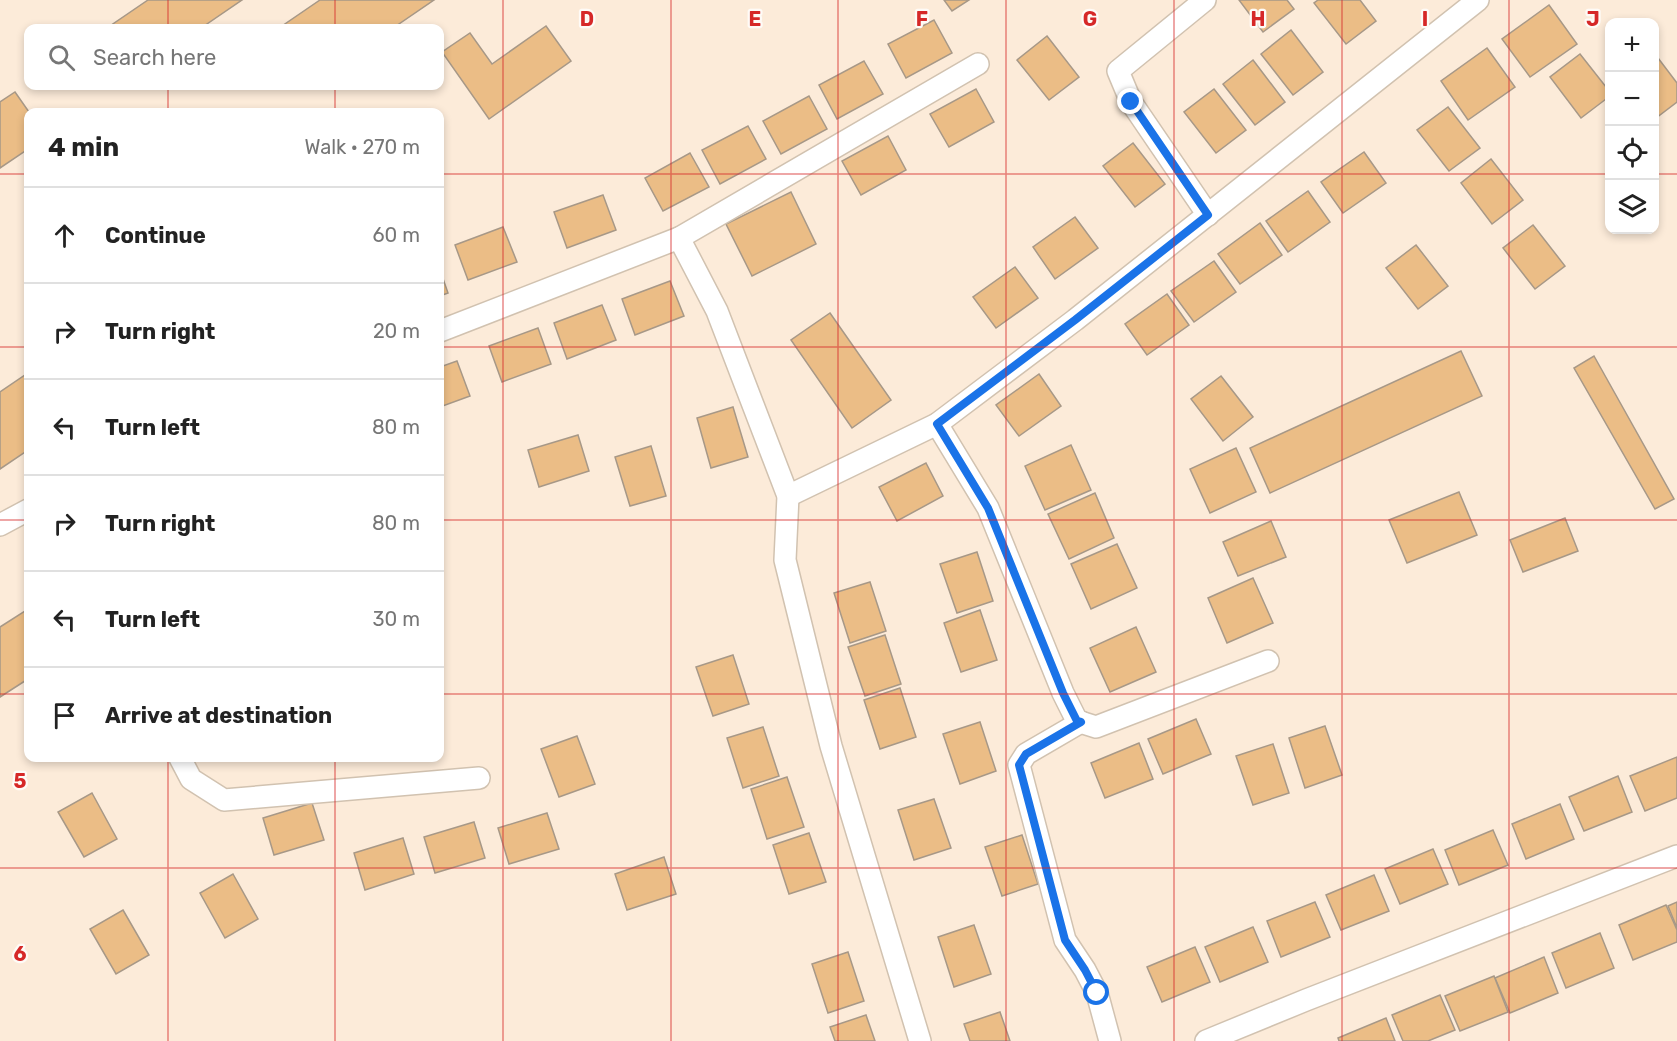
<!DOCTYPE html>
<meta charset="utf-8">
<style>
body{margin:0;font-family:Rubik,sans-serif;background:#f2f2f2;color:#222}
.controls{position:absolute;right:18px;top:18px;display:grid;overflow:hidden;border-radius:12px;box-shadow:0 3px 9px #0003}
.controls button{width:54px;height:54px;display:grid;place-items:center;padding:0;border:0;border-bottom:2px solid #e0e0e0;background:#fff;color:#222;font:30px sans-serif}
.stop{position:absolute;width:18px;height:18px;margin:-14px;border:4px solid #1a73e8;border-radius:50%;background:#fff}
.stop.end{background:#1a73e8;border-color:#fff;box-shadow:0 2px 6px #0008}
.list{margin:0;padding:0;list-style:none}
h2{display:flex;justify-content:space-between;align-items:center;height:78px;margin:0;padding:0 24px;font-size:26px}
h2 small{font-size:20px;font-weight:400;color:#767676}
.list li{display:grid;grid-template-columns:39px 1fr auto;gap:18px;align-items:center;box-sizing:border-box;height:96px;padding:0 24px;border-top:2px solid #e0e0e0}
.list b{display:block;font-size:22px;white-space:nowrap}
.list em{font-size:20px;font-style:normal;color:#767676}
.icon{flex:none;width:33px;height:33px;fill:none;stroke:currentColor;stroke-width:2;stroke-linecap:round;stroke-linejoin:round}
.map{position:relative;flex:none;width:1677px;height:1041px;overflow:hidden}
.search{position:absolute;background:#fff;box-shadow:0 3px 9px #0003;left:24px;top:24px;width:420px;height:66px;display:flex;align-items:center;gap:15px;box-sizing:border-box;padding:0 21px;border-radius:12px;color:#767676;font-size:22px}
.panel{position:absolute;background:#fff;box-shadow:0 3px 9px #0003;left:24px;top:108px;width:420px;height:654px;border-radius:12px}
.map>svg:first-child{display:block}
</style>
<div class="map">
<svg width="1677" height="1041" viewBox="0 0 1677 1041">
<rect width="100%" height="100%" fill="#fcebd9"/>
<g fill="#ebbd86" stroke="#a79887" stroke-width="1.5">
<polygon points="148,0 242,0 201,28 107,28"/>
<polygon points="320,0 434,0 393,28 283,28 282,26"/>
<polygon points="944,0 969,0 952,11"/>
<polygon points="1239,0 1287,0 1294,9 1263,32"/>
<polygon points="1318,0 1360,0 1376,21 1346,44 1314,3"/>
<polygon points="1549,5 1577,44 1530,77 1502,39"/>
<polygon points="934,20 952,53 906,78 888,44"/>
<polygon points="546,26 571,61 489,119 442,52 470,33 492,64"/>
<polygon points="1291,30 1323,72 1293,95 1261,54"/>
<polygon points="1047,36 1079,77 1049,100 1017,60"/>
<polygon points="1487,48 1515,87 1468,120 1441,81"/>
<polygon points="1580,54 1610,92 1610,96 1581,118 1550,77"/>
<polygon points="1655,54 1677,83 1677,102 1656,118 1654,116"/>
<polygon points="1253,60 1285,102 1255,125 1223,84"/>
<polygon points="864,61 883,94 837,119 819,85"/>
<polygon points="976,89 994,122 949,147 930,114"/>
<polygon points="1214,89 1246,130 1216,153 1184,112"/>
<polygon points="15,92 29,112 28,149 0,168 0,102"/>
<polygon points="809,96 827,129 781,154 763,121"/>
<polygon points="1448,107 1480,148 1449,171 1417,130"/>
<polygon points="748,126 766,159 720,184 702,150"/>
<polygon points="888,136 906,170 861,195 842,161"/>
<polygon points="1133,143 1165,184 1135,207 1103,166"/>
<polygon points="1364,152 1386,183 1343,213 1321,182"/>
<polygon points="690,153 709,187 663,211 645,178"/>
<polygon points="1491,159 1523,200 1492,224 1461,183"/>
<polygon points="1308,191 1330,222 1288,252 1266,221"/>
<polygon points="791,192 816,244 752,276 726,224"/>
<polygon points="603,195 616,230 567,248 554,212"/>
<polygon points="1075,217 1098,248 1055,279 1033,247"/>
<polygon points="1260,223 1282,255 1240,284 1218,254"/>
<polygon points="1533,225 1565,266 1535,289 1503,248"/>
<polygon points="503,227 517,262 468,280 455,245"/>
<polygon points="1416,245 1448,286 1418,309 1386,268"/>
<polygon points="1214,261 1236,292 1194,322 1171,291"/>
<polygon points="1015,267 1038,298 996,328 973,297"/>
<polygon points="440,270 448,293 440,296"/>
<polygon points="670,281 684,316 635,335 622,299"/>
<polygon points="1167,294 1189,325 1147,355 1125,324"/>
<polygon points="602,305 616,340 567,359 554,323"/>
<polygon points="830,313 891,400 852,428 791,340"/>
<polygon points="538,328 551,364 502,382 489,346"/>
<polygon points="1461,351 1482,396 1270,493 1250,448"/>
<polygon points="1594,356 1674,499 1655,509 1574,368"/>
<polygon points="457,361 470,396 440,407 440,367"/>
<polygon points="28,373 28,450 0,469 0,392"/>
<polygon points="1039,374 1061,406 1019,436 996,405"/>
<polygon points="1221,376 1253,417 1223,441 1191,399"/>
<polygon points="733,407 748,457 711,468 697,418"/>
<polygon points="578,435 589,471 539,487 528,450"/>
<polygon points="1071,445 1091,490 1045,510 1025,466"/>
<polygon points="651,446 666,496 630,506 615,457"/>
<polygon points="1236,448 1256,492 1210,513 1190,469"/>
<polygon points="926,463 943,496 897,521 879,487"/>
<polygon points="1459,492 1477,535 1407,563 1389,520"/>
<polygon points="1095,493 1114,538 1069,559 1048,514"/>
<polygon points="1565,518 1578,551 1523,572 1510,540"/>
<polygon points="1271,521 1286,557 1238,576 1223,542"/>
<polygon points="1117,544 1137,588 1091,609 1071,564"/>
<polygon points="977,552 993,601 957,613 940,564"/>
<polygon points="1253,578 1273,623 1227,643 1208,598"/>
<polygon points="870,582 886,631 850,643 834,593"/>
<polygon points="28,609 28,679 0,697 0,627"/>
<polygon points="980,610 997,660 961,672 944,623"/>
<polygon points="1136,627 1156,672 1110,692 1090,648"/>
<polygon points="885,635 901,684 865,696 848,647"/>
<polygon points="733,655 749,704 713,716 696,667"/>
<polygon points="900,688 916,737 880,749 864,700"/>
<polygon points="1196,719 1211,754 1163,774 1148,739"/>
<polygon points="980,722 996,771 960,784 943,734"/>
<polygon points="1325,726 1342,775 1305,788 1289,738"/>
<polygon points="763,727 779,776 743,788 727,738"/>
<polygon points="577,736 595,784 559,797 541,749"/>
<polygon points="1139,743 1153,779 1105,798 1091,763"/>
<polygon points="1273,744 1289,793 1253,805 1236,756"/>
<polygon points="1677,757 1677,798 1645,811 1630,776"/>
<polygon points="1618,776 1632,812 1584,831 1569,797"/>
<polygon points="787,777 804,827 767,839 751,789"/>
<polygon points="92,793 117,839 84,857 58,812"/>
<polygon points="934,799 951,848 914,860 898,810"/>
<polygon points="312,803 324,840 274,855 263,818"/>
<polygon points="1560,804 1574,839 1526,859 1512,824"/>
<polygon points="547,813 559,849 509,864 498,828"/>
<polygon points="474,822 485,858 435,873 424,837"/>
<polygon points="1493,830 1508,865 1459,885 1445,850"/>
<polygon points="809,833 826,882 789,894 773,845"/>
<polygon points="1022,835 1038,884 1002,896 985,847"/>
<polygon points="403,838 414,874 365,890 354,853"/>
<polygon points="1433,849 1448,884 1400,904 1385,869"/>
<polygon points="664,857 676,894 627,910 615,874"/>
<polygon points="233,874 258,919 225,938 200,893"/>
<polygon points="1374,875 1389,911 1341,930 1326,895"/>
<polygon points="1315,902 1330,937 1281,957 1267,921"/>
<polygon points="1677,902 1677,928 1668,906"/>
<polygon points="1666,905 1677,930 1677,942 1633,960 1619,925"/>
<polygon points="123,910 149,955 116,974 90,929"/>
<polygon points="974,925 991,974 954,987 938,937"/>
<polygon points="1253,927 1268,962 1220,982 1205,947"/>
<polygon points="1600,933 1614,968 1566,988 1552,953"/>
<polygon points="1195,947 1210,982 1162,1002 1147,967"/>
<polygon points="848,952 864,1001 828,1013 812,964"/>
<polygon points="1544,957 1558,993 1510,1013 1495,978"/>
<polygon points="1494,976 1508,1012 1460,1031 1445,996"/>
<polygon points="1440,995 1455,1030 1428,1041 1403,1041 1392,1015"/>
<polygon points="1000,1012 1010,1041 970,1041 964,1024"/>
<polygon points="866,1015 875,1041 835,1041 830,1027"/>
<polygon points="1386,1018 1395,1041 1339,1041 1338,1038"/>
</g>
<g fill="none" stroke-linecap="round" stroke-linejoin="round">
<defs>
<g id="minor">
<polyline points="1205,0 1118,71 1131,102 1208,215"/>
<polyline points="679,238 717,311 788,496 785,560 831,746 920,1041"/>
<polyline points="440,331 679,238 978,64"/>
<polyline points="937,424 988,508 1063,693 1077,721 1096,727 1268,661"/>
<polyline points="788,496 937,424 1075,320 1478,0"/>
<polyline points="0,525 28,510"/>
<polyline points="1081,722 1026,754 1019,765 1065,940 1085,970 1097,993 1110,1041"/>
<polyline points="180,758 191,779 224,800 479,778"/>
<polyline points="1206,1041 1306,1000 1677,856"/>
</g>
</defs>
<use href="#minor" stroke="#d1c2b0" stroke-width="24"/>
<use href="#minor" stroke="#fff" stroke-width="21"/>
</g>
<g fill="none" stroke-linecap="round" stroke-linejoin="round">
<polyline stroke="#1a73e8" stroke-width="8" points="1097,993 1085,970 1065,940 1019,765 1026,754 1081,722 1077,721 1063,693 988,508 937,424 1075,320 1208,215 1131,102"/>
</g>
<path fill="none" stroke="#d62828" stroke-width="1.5" stroke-opacity="0.55" d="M 168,0 L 168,28M 335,0 L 335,28M 503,0 L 503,1041M 671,0 L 671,1041M 838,0 L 838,1041M 1006,0 L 1006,1041M 1174,0 L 1174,1041M 1342,0 L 1342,1041M 1509,0 L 1509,1041M 168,86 L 168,112M 335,86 L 335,112M 0,174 L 28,174M 440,174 L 1610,174M 1654,174 L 1677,174M 0,347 L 28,347M 440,347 L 1677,347M 0,520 L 28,520M 440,520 L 1677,520M 0,694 L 28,694M 440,694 L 1677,694M 168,758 L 168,1041M 335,758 L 335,1041M 0,868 L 1677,868"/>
<g font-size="20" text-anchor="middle" font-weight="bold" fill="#d62828" stroke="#fefbf7" stroke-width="4.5" stroke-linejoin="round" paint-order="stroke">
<text x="587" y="26">D</text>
<text x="755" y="26">E</text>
<text x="922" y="26">F</text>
<text x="1090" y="26">G</text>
<text x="1258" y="26">H</text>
<text x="1425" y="26">I</text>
<text x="1593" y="26">J</text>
<text x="20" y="788">5</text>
<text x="20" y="961">6</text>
</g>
</svg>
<div class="controls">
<button>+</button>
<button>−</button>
<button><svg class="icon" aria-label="locate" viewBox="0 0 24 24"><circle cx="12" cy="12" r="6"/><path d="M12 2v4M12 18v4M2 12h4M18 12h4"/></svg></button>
<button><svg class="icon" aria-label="layers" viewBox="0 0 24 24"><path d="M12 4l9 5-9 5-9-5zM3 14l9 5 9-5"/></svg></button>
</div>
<div class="stop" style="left:1097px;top:993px"></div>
<div class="stop end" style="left:1131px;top:102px"></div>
<div class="search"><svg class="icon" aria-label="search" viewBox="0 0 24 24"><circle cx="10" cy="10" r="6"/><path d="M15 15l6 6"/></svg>Search here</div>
<section class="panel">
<h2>4 min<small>Walk · 270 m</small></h2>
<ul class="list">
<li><svg class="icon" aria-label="ahead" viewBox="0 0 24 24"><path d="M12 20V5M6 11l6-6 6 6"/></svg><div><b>Continue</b></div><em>60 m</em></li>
<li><svg class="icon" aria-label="right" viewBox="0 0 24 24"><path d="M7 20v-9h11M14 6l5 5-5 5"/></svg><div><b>Turn right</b></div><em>20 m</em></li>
<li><svg class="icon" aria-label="left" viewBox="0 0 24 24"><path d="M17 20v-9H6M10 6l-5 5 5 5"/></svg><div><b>Turn left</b></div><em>80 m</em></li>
<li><svg class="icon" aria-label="right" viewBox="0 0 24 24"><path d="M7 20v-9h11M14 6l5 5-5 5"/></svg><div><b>Turn right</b></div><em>80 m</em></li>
<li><svg class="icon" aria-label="left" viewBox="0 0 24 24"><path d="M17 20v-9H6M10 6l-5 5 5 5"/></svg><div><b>Turn left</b></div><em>30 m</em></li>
<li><svg class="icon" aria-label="arrive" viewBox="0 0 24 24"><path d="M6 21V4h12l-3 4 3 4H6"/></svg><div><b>Arrive at destination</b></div></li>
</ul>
</section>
</div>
